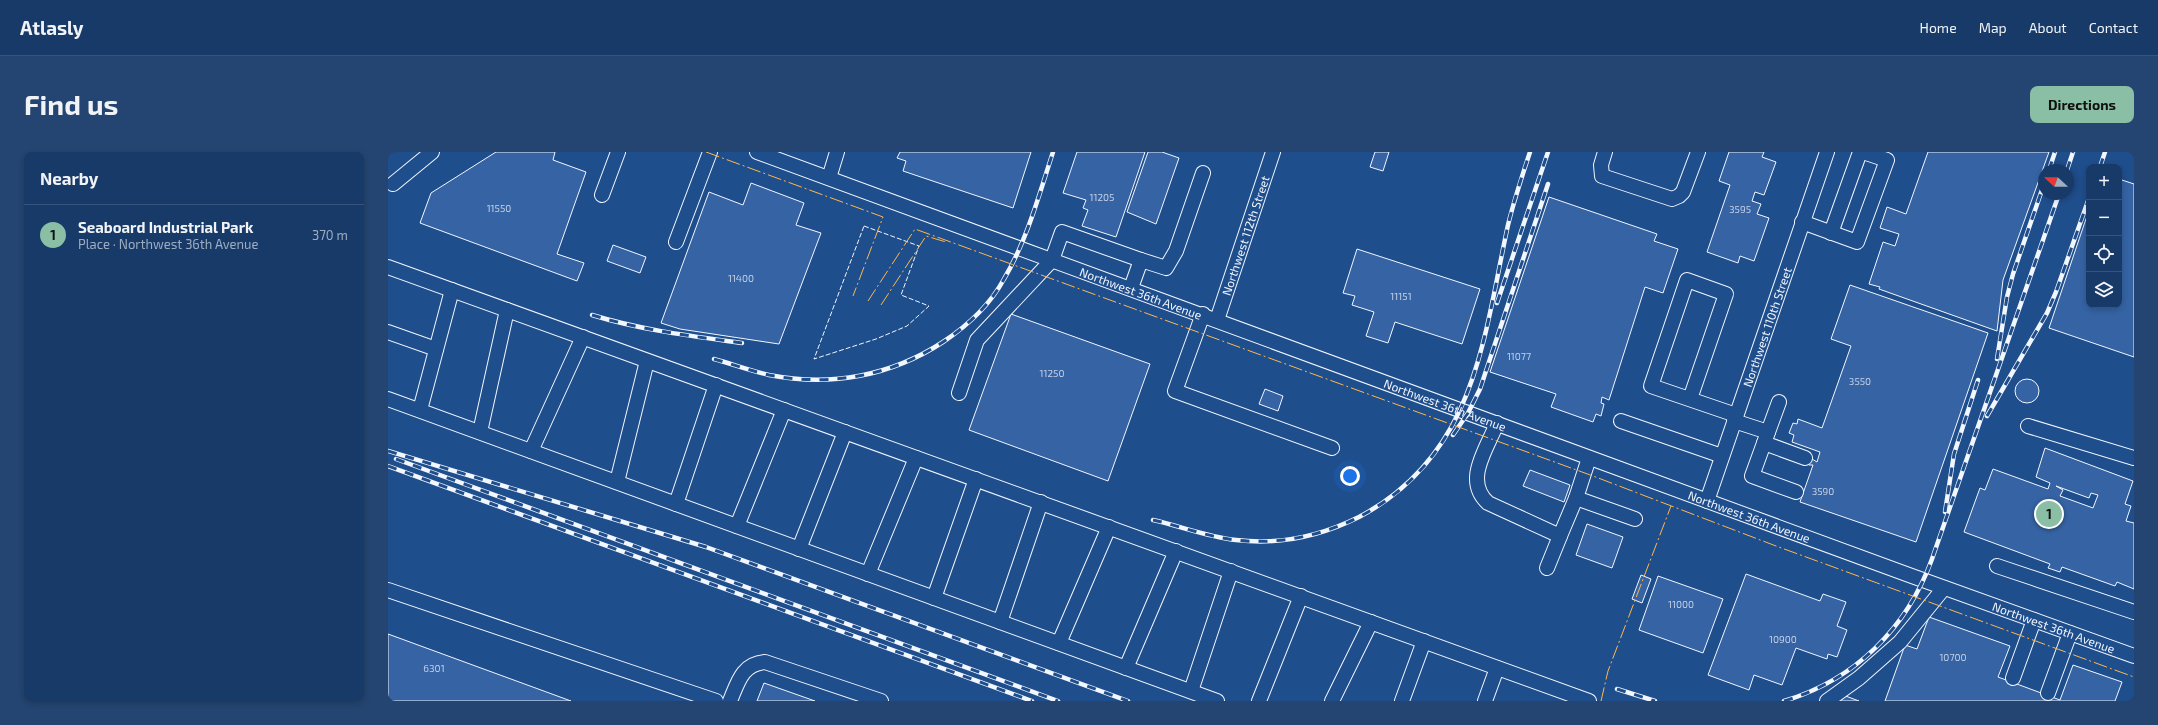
<!DOCTYPE html>
<meta charset="utf-8">
<style>
body{margin:0;font-family:"Exo 2",sans-serif;background:#244571;color:#f1f3f6}
.controls{position:absolute;right:12px;top:12px;display:grid;overflow:hidden;border-radius:8px;box-shadow:0 2px 6px #0003}
.controls button{width:36px;height:36px;display:grid;place-items:center;padding:0;border:0;border-bottom:1px solid #36547d;background:#173a69;color:#f1f3f6;font:20px sans-serif}
.compass{position:absolute;left:1650px;top:12px;width:36px;height:36px;border-radius:50%;background:#173a69;box-shadow:0 2px 6px #0003;rotate:291deg}
.you{position:absolute;left:962px;top:324px;width:14px;height:14px;margin:-10px;border:3px solid #fff;border-radius:50%;background:#1a73e8;box-shadow:0 0 0 6px #1a73e833}
.badge{display:grid;place-items:center;width:26px;height:26px;border-radius:50%;background:#8abfa5;color:#111;font-size:13px;font-weight:700}
.pin{position:absolute;translate:-50% -50%;border:2px solid #fff;box-shadow:0 1px 4px #0006}
.list{margin:0;padding:0;list-style:none}
h2{display:flex;justify-content:space-between;align-items:center;height:52px;margin:0;padding:0 16px;font-size:17px}
h2 small{font-size:13px;font-weight:400;color:#9eadc0}
.list li{display:grid;grid-template-columns:26px 1fr auto;gap:12px;align-items:center;box-sizing:border-box;height:60px;padding:0 16px;border-top:1px solid #36547d}
.list b{display:block;font-size:15px;white-space:nowrap}
.list p{margin:0;font-size:13px;white-space:nowrap;color:#9eadc0}
.list em{font-size:13px;font-style:normal;color:#9eadc0}
.icon{flex:none;width:22px;height:22px;fill:none;stroke:currentColor;stroke-width:2;stroke-linecap:round;stroke-linejoin:round}
.map{position:relative;flex:none;width:1746px;height:549px;overflow:hidden;border-radius:8px}
header{display:flex;align-items:center;gap:24px;box-sizing:border-box;height:56px;padding:0 20px;background:#173a69;border-bottom:1px solid #36547d}
header strong{font-size:19px}
nav{display:flex;gap:22px;margin-inline-start:auto;font-size:14px}
.intro{display:flex;align-items:center;justify-content:space-between;box-sizing:border-box;height:96px;padding:0 24px}
h1{margin:0;font-size:28px}
.button{padding:10px 18px;border-radius:8px;background:#8abfa5;color:#111;font-size:14px;font-weight:700}
main{display:flex;gap:24px;padding:0 24px}
aside{flex:1;background:#173a69;border-radius:8px;box-shadow:0 2px 6px #0003}
.map>svg:first-child{display:block}
</style>
<header>
<strong>Atlasly</strong>
<nav><a>Home</a><a>Map</a><a>About</a><a>Contact</a></nav>
</header>
<div class="intro"><h1>Find us</h1><a class="button">Directions</a></div>
<main>
<aside>
<h2>Nearby<small></small></h2>
<ul class="list">
<li><span class="badge">1</span><div><b>Seaboard Industrial Park</b><p>Place · Northwest 36th Avenue</p></div><em>370 m</em></li>
</ul>
</aside>
<div class="map">
<svg width="1746" height="549" viewBox="0 0 1746 549">
<rect width="100%" height="100%" fill="#1f4e8c"/>
<g fill="#3563a3" stroke="#f2f6ff" fill-rule="evenodd">
<polygon points="108,0 167,0 165,8 198,20 169,102 196,111 189,129 32,71 43,41"/>
<polygon points="512,0 643,0 625,56 515,19 518,9 509,6"/>
<polygon points="689,0 757,0 728,85 694,74 700,58 695,56 698,48 675,41"/>
<polygon points="760,0 774,0 791,6 768,72 739,60"/>
<polygon points="987,0 1001,0 995,19 982,15"/>
<polygon points="1341,0 1376,0 1374,5 1388,10 1376,43 1367,40 1364,49 1373,52 1369,62 1381,66 1366,109 1352,104 1350,111 1319,100 1342,33 1331,29"/>
<polygon points="1540,0 1661,0 1615,128 1609,179 1491,137 1492,135 1481,132 1495,90 1507,94 1511,82 1492,76 1499,55 1518,62"/>
<polygon points="1731,27 1746,32 1746,205 1661,176 1701,58 1701,153 1731,153"/>
<polygon points="363,31 416,51 408,73 433,81 391,192 292,177 273,171 321,40 355,53"/>
<polygon points="1161,45 1269,82 1266,89 1290,97 1275,141 1257,135 1221,248 1214,245 1213,251 1216,252 1213,264 1208,262 1205,270 1163,255 1168,242 1102,220"/>
<polygon points="225,93 258,105 252,121 219,109"/>
<polygon points="969,97 1092,137 1074,192 1007,170 1000,191 978,184 986,160 964,153 967,144 955,141"/>
<polygon points="1462,133 1600,181 1528,390 1412,350 1425,313 1421,313 1419,310 1424,307 1429,310 1432,300 1404,290 1406,283 1401,281 1405,271 1409,272 1410,267 1434,276 1463,194 1443,187"/>
<polygon points="623,162 762,212 720,329 581,278"/>
<circle cx="1639" cy="239" r="12"/>
<polygon points="877,237 895,244 890,259 871,252"/>
<path d="M 1657,296 L 1745,329 L 1737,352 L 1743,354 L 1738,369 L 1746,371 L 1746,437 L 1729,430 L 1727,434 L 1674,415 L 1672,420 L 1660,416 L 1662,412 L 1576,380 L 1592,336 L 1597,338 L 1605,317 L 1660,337 L 1662,331 L 1648,325 ZM 1668,334 L 1701,346 L 1703,341 L 1710,343 L 1705,356 L 1672,344 L 1675,338 Z"/>
<polygon points="1142,318 1182,333 1176,350 1135,334"/>
<polygon points="1199,372 1235,385 1224,416 1188,403"/>
<polygon points="1358,422 1432,449 1435,442 1458,450 1449,474 1459,478 1449,505 1440,502 1439,507 1408,496 1394,533 1366,523 1361,538 1320,523"/>
<polygon points="1253,423 1263,427 1254,451 1244,447"/>
<polygon points="1270,424 1335,447 1315,501 1251,478"/>
<polygon points="1541,465 1622,494 1610,525 1672,548 1685,513 1734,530 1727,549 1497,549 1517,493 1529,497"/>
<polygon points="0,482 183,549 0,549"/>
<polygon points="376,531 427,549 369,549"/>
<polygon points="1455,543 1471,549 1452,549"/>
</g>
<g fill="none" stroke-linecap="round" stroke-linejoin="round">
<defs>
<g id="minor">
<path id="s1" d="M 369,0 L 1521,423 L 1746,504"/>
<polyline points="1217,0 1213,13 1214,24 1284,47 1291,44 1295,40 1310,0"/>
<polyline points="441,26 449,0"/>
<polyline points="5,32 44,0"/>
<polyline points="214,43 230,0"/>
<polyline points="1414,70 1469,90 1499,8 1475,0"/>
<polyline points="1443,81 1472,0"/>
<polyline points="288,90 322,0"/>
<polyline points="0,115 1201,549"/>
<polyline points="743,136 753,108 778,116 788,99 815,21"/>
<polyline points="815,162 787,239 944,296"/>
<path id="s2" d="M 829,168 L 885,0"/>
<polyline points="0,180 48,197"/>
<polyline points="571,241 589,188 664,108 674,80 753,108"/>
<polyline points="0,247 829,549"/>
<polyline points="1302,247 1338,142 1299,128 1263,234 1348,263"/>
<polyline points="1391,250 1364,324 1408,340"/>
<polyline points="32,258 64,138"/>
<polyline points="1233,269 1334,304"/>
<polyline points="1346,269 1380,280"/>
<path d="M 1109,271 C 1099,297 1075,328 1100,351 L 1172,384 L 1188,346"/>
<polyline points="1640,274 1746,306"/>
<polyline points="92,280 119,158"/>
<polyline points="1376,291 1417,306"/>
<polyline points="143,299 195,185"/>
<polyline points="1201,306 1188,346 1247,367"/>
<polyline points="229,330 259,209"/>
<path id="s3" d="M 1319,349 L 1439,0"/>
<polyline points="288,352 328,233"/>
<polyline points="349,374 396,258"/>
<polyline points="411,397 457,280"/>
<polyline points="1609,414 1746,460"/>
<polyline points="1159,416 1172,384"/>
<polyline points="480,422 528,306"/>
<polyline points="0,438 328,549"/>
<polyline points="546,446 588,327"/>
<polyline points="612,470 653,350"/>
<polyline points="671,491 721,375"/>
<polyline points="738,516 788,399"/>
<polyline points="1625,526 1646,468"/>
<polyline points="803,539 843,419"/>
<polyline points="1660,541 1682,481"/>
<path d="M 342,549 C 350,530 354,512 377,510 L 493,549"/>
<polyline points="871,549 913,444"/>
<polyline points="944,549 983,470"/>
<polyline points="1014,549 1036,489"/>
<polyline points="1097,549 1109,516"/>
<polyline points="1439,549 1471,526 1512,490 1556,436"/>
</g>
</defs>
<use href="#minor" stroke="#f2f6ff" stroke-width="16"/>
<use href="#minor" stroke="#1f4e8c" stroke-width="14"/>
<defs>
<g id="rail">
<polyline points="1712,15 1717,0"/>
<polyline points="1661,18 1667,0"/>
<polyline points="1679,18 1685,0"/>
<polyline points="1109,151 1160,0"/>
<path d="M 204,163 C 253,178 303,184 354,191"/>
<path d="M 326,207 C 344,212 363,219 381,223 C 443,235 503,224 555,190 C 579,174 602,153 616,127 C 639,88 651,43 665,0"/>
<polyline points="1609,207 1619,145 1625,122 1656,32"/>
<polyline points="1599,264 1659,161 1668,140 1701,46"/>
<polyline points="1065,283 1080,261 1092,237 1160,32"/>
<polyline points="0,299 318,395 740,549"/>
<polyline points="8,307 670,549"/>
<polyline points="0,314 644,549"/>
<polyline points="1557,360 1566,302 1590,228"/>
<path d="M 765,368 C 792,374 820,385 848,388 C 890,393 933,384 971,365 C 1088,303 1095,188 1120,73 C 1126,48 1134,24 1142,0"/>
<polyline points="1229,537 1267,549"/>
<path d="M 1396,549 C 1467,528 1519,476 1544,407 L 1671,42"/>
</g>
</defs>
<use href="#rail" stroke="#f2f6ff" stroke-width="4.5"/>
<use href="#rail" stroke="#1f4e8c" stroke-width="3" stroke-dasharray="9" stroke-linecap="butt"/>
<polygon stroke="#f2f6ff" stroke-width="1" stroke-dasharray="5 2" stroke-linecap="butt" points="476,74 531,94 513,143 541,154 519,174 488,187 426,207"/>
<g stroke="#ffb74d" stroke-width="1" stroke-dasharray="14 3 2 3" stroke-linecap="butt">
<polyline points="318,0 495,65 465,144"/>
<polyline points="480,149 527,77 1205,324 1388,394 1746,525"/>
<polyline points="493,153 538,84 558,90"/>
<polyline points="1213,549 1220,519 1283,354"/>
</g>
</g>
<g text-anchor="middle" dominant-baseline="central" stroke-width="3" stroke-linejoin="round" paint-order="stroke">
<g font-size="10" fill="#c3d1e8">
<text x="714" y="45">11205</text>
<text x="111" y="56">11550</text>
<text x="1352" y="57">3595</text>
<text x="353" y="126">11400</text>
<text x="1013" y="144">11151</text>
<text x="1131" y="204">11077</text>
<text x="664" y="221">11250</text>
<text x="1472" y="229">3550</text>
<text x="1435" y="339">3590</text>
<text x="1293" y="452">11000</text>
<text x="1395" y="487">10900</text>
<text x="1565" y="505">10700</text>
<text x="46" y="516">6301</text>
</g>
<g font-size="12" fill="#f2f6ff" stroke="#1f4e8c">
<text stroke="none"><textPath href="#s2" startOffset="89">Northwest 112th Street</textPath></text>
<text stroke="none"><textPath href="#s1" startOffset="409">Northwest 36th Avenue</textPath></text>
<text stroke="none"><textPath href="#s3" startOffset="184">Northwest 110th Street</textPath></text>
<text stroke="none"><textPath href="#s1" startOffset="733">Northwest 36th Avenue</textPath></text>
<text stroke="none"><textPath href="#s1" startOffset="1057">Northwest 36th Avenue</textPath></text>
<text stroke="none"><textPath href="#s1" startOffset="1381">Northwest 36th Avenue</textPath></text>
</g>
</g>
</svg>
<div class="controls">
<button>+</button>
<button>−</button>
<button><svg class="icon" aria-label="locate" viewBox="0 0 24 24"><circle cx="12" cy="12" r="6"/><path d="M12 2v4M12 18v4M2 12h4M18 12h4"/></svg></button>
<button><svg class="icon" aria-label="layers" viewBox="0 0 24 24"><path d="M12 4l9 5-9 5-9-5zM3 14l9 5 9-5"/></svg></button>
</div>
<svg class="compass" viewBox="-18 -18 36 36"><path d="M0-13l5 13h-10z" fill="#e53935"/><path d="M0 13l5-13h-10z" fill="#9eadc0"/></svg>
<div class="you"></div>
<div class="pin badge" style="left:1661px;top:362px">1</div>
</div>
</main>
